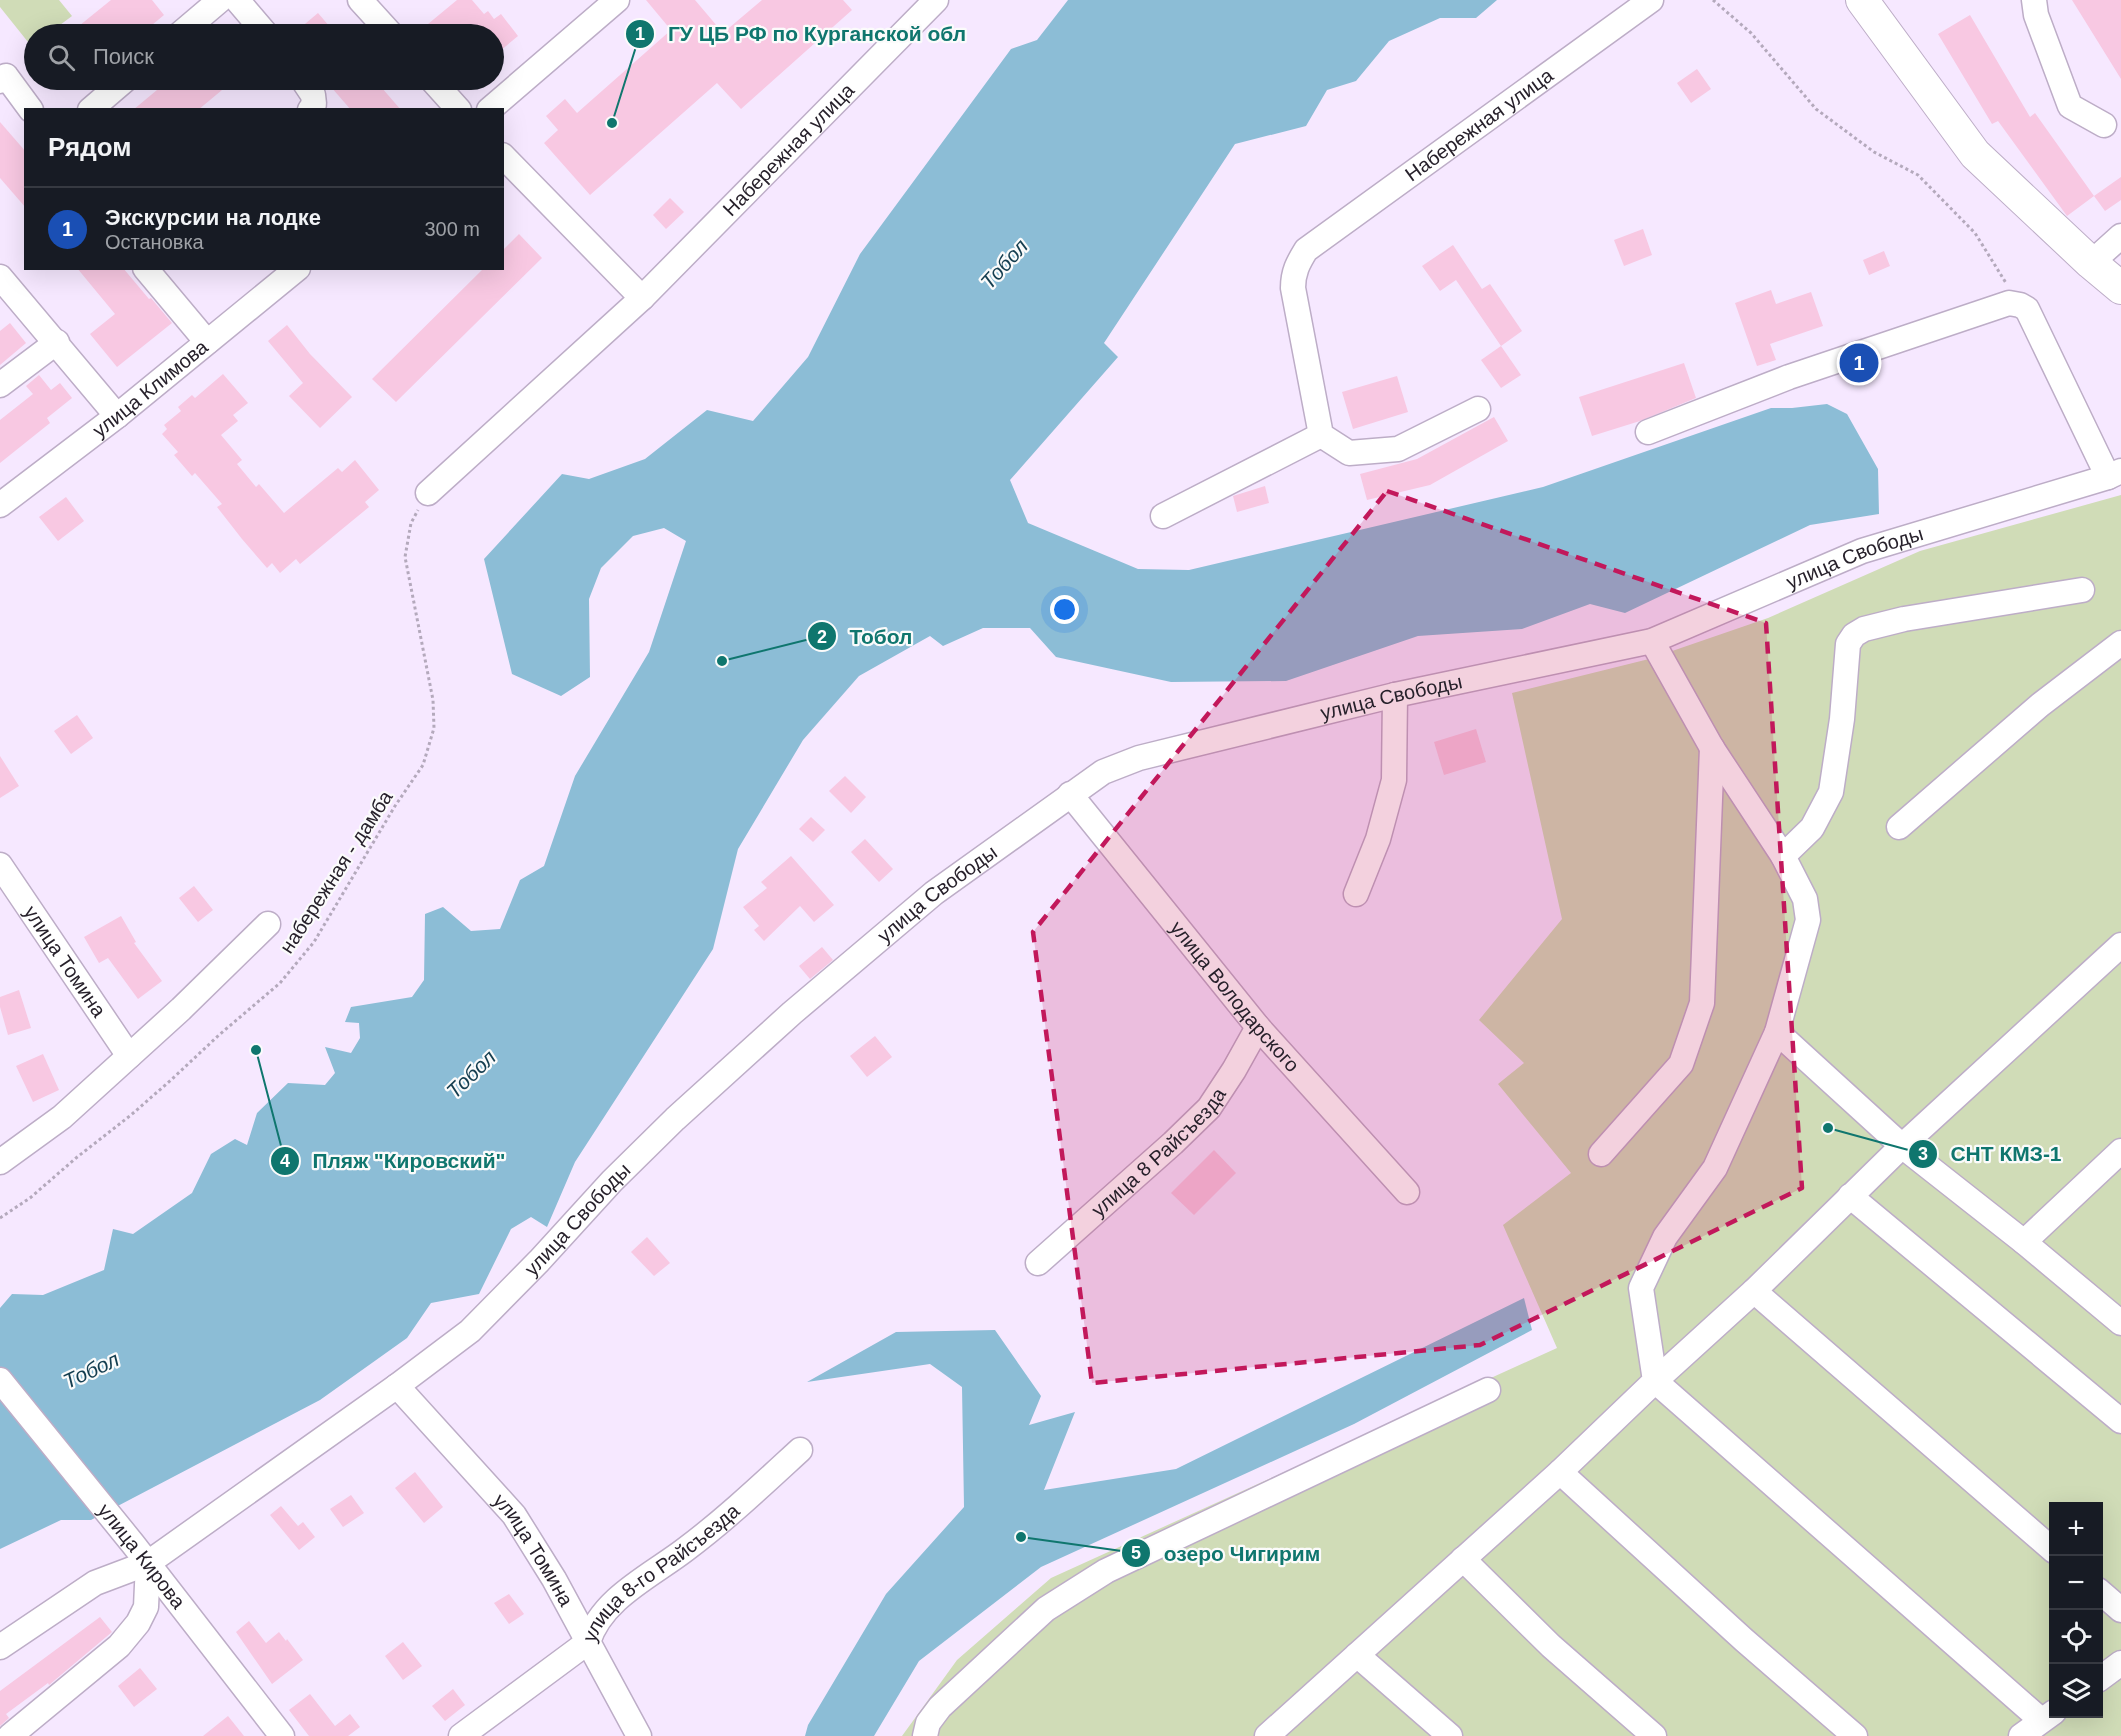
<!DOCTYPE html>
<html lang="ru">
<meta charset="utf-8">
<style>
body{margin:0;font-family:Arial,sans-serif;background:#20242c;color:#f1f3f6}
.controls{position:absolute;right:18px;bottom:18px;display:grid;overflow:hidden;border-radius:0px;box-shadow:0 6px 24px #0002}
.controls button{width:54px;height:54px;display:grid;place-items:center;padding:0;border:0;border-bottom:2px solid #363941;background:#171b24;color:#f1f3f6;font:30px sans-serif}
.you{position:absolute;left:1065px;top:610px;width:21px;height:21px;margin:-15px;border:4px solid #fff;border-radius:50%;background:#1a73e8;box-shadow:0 0 0 9px #1a73e833}
.badge{display:grid;place-items:center;width:39px;height:39px;border-radius:50%;background:#8c9099;color:#fff;font-size:20px;font-weight:700}
.pin{position:absolute;translate:-50% -50%;border:3px solid #fff;box-shadow:0 2px 6px #0006}
.list{margin:0;padding:0;list-style:none}
h2{display:flex;justify-content:space-between;align-items:center;height:78px;margin:0;padding:0 24px;font-size:26px}
h2 small{font-size:20px;font-weight:400;color:#9ea1a6}
.list li{display:grid;grid-template-columns:39px 1fr auto;gap:18px;align-items:center;box-sizing:border-box;height:84px;padding:0 24px;border-top:2px solid #363941}
.list b{display:block;font-size:22px;white-space:nowrap}
.list p{margin:0;font-size:20px;white-space:nowrap;color:#9ea1a6}
.list em{font-size:20px;font-style:normal;color:#9ea1a6}
.icon{flex:none;width:33px;height:33px;fill:none;stroke:currentColor;stroke-width:2;stroke-linecap:round;stroke-linejoin:round}
.map{position:relative;flex:none;width:2121px;height:1736px;overflow:hidden}
.search{position:absolute;background:#171b24;box-shadow:0 6px 24px #0002;left:24px;top:24px;width:480px;height:66px;display:flex;align-items:center;gap:15px;box-sizing:border-box;padding:0 21px;border-radius:33px;color:#9ea1a6;font-size:22px}
.panel{position:absolute;background:#171b24;box-shadow:0 6px 24px #0002;left:24px;top:108px;width:480px;height:162px;border-radius:0px}
.map>svg:first-child{display:block}
</style>
<div class="map">
<svg width="2121" height="1736" viewBox="0 0 2121 1736">
<rect width="100%" height="100%" fill="#f6e8ff"/>
<g fill="#d0dcb7" fill-rule="evenodd">
<polygon points="0,0 59,0 72,16 48,34 34,34 34,45 32,47 0,7"/>
<path d="M 2121,495 L 2121,1736 L 902,1736 L 957,1660 L 1051,1578 L 1557,1348 L 1503,1225 L 1571,1173 L 1498,1084 L 1524,1063 L 1479,1020 L 1562,919 L 1512,693 L 1649,659 L 1768,618 L 1920,551 ZM 2054,1506 L 2098,1506 L 2098,1714 L 2054,1714 Z"/>
</g>
<g fill="#8cbdd6">
<polygon points="1068,0 1497,0 1476,18 1440,18 1389,41 1356,81 1327,90 1306,126 1235,144 1104,343 1118,357 1010,480 1028,523 1138,569 1189,570 1543,487 1771,408 1792,408 1827,404 1847,414 1878,469 1879,514 1810,525 1625,613 1590,604 1522,629 1418,636 1286,681 1171,682 1056,657 1030,628 983,628 943,646 930,636 859,676 803,740 738,849 713,949 575,1162 547,1227 531,1217 511,1229 479,1294 431,1303 407,1338 320,1400 91,1520 61,1520 0,1549 0,1308 12,1294 43,1295 104,1270 113,1229 133,1234 192,1193 211,1154 235,1139 247,1145 257,1113 288,1083 325,1085 335,1073 325,1047 351,1053 360,1038 359,1023 345,1022 351,1007 412,997 424,980 425,914 443,907 471,931 500,929 520,880 544,866 575,776 649,652 686,541 664,528 633,536 601,568 589,599 590,677 561,696 512,674 484,559 562,474 589,479 645,459 707,410 753,421 808,357 860,254 1011,49 1037,40"/>
<polygon points="1524,1298 1532,1330 1354,1424 1041,1567 919,1661 874,1736 805,1736 808,1725 886,1594 964,1507 962,1387 930,1364 807,1382 896,1332 995,1330 1041,1396 1029,1425 1075,1412 1044,1490 1176,1469"/>
</g>
<g fill="#f8c8e2">
<polygon points="111,0 152,0 164,15 141,34 69,34"/>
<polygon points="457,0 472,0 484,14 488,11 494,19 501,14 518,36 494,56 494,34 437,34 428,24"/>
<polygon points="646,0 695,0 723,33 762,0 843,0 852,10 741,109 717,83 590,195 544,143 558,130 546,116 565,99 577,113 671,30"/>
<polygon points="2072,0 2121,0 2121,79 2108,58"/>
<polygon points="318,13 336,34 293,34"/>
<polygon points="1970,15 2030,117 2035,113 2094,196 2067,216 1998,121 1992,124 1938,34"/>
<polygon points="1697,69 1711,89 1691,103 1677,83"/>
<polygon points="169,80 234,80 198,110 133,110"/>
<polygon points="325,80 375,80 401,110 351,110"/>
<polygon points="0,122 26,152 26,208 0,178"/>
<polygon points="2121,177 2121,200 2105,211 2094,196"/>
<polygon points="670,198 684,212 666,229 653,215"/>
<polygon points="1643,229 1652,255 1624,266 1614,240"/>
<polygon points="519,234 542,258 396,402 372,379 484,268 502,268 502,251"/>
<polygon points="1453,245 1482,289 1490,284 1522,331 1501,346 1456,280 1440,291 1422,266"/>
<polygon points="1884,251 1890,266 1869,275 1863,260"/>
<polygon points="77,268 123,268 149,299 151,298 172,323 117,367 90,334 115,314"/>
<polygon points="1771,290 1776,304 1811,292 1823,326 1770,344 1776,360 1757,366 1735,303"/>
<polygon points="10,323 26,343 0,365 0,331"/>
<polygon points="287,325 310,354 352,397 320,428 289,396 303,383 268,341"/>
<polygon points="1501,346 1521,375 1501,388 1481,360"/>
<polygon points="1684,363 1696,398 1640,421 1592,436 1579,397"/>
<polygon points="223,374 248,403 233,415 238,421 221,435 242,460 237,464 256,487 259,484 284,513 338,468 342,472 355,460 379,490 365,502 369,507 341,530 300,564 296,559 280,573 272,563 267,568 242,539 217,507 222,504 195,473 192,476 174,455 178,452 162,434 167,429 164,425 181,411 178,407 192,395 195,398"/>
<polygon points="39,375 51,390 60,383 72,398 47,418 50,423 0,463 0,420 33,394 26,386"/>
<polygon points="1397,376 1408,412 1353,429 1342,392"/>
<polygon points="1494,417 1508,441 1430,485 1367,500 1360,474 1417,459"/>
<polygon points="1265,486 1269,503 1237,512 1233,496"/>
<polygon points="66,497 84,521 58,541 39,517"/>
<polygon points="77,715 93,738 71,754 54,731"/>
<polygon points="1476,729 1486,762 1444,775 1434,742"/>
<polygon points="0,756 19,786 0,798"/>
<polygon points="845,776 866,797 851,813 829,791"/>
<polygon points="811,817 825,830 813,842 799,829"/>
<polygon points="865,839 893,869 879,882 851,852"/>
<polygon points="791,856 834,905 814,922 800,906 764,941 754,930 759,926 743,907 767,888 761,882"/>
<polygon points="194,886 213,910 198,922 179,898"/>
<polygon points="121,916 136,942 134,943 162,981 138,999 108,958 99,963 84,937"/>
<polygon points="822,947 833,960 810,979 799,966"/>
<polygon points="19,990 31,1028 8,1035 0,1007 0,997"/>
<polygon points="875,1036 892,1057 867,1077 850,1056"/>
<polygon points="43,1054 59,1090 33,1102 16,1066"/>
<polygon points="1214,1150 1236,1173 1194,1215 1171,1193"/>
<polygon points="647,1237 670,1263 654,1276 631,1252"/>
<polygon points="415,1472 443,1507 424,1523 395,1488"/>
<polygon points="351,1495 364,1513 343,1527 330,1509"/>
<polygon points="281,1506 298,1526 303,1522 315,1537 299,1550 270,1515"/>
<polygon points="509,1594 524,1614 509,1624 494,1603"/>
<polygon points="100,1617 112,1632 49,1685 48,1683 6,1714 9,1718 0,1726 0,1691"/>
<polygon points="249,1621 266,1643 279,1632 286,1641 287,1639 303,1660 272,1684 236,1632"/>
<polygon points="403,1642 422,1666 403,1680 385,1656"/>
<polygon points="140,1668 157,1689 134,1707 118,1686"/>
<polygon points="453,1689 465,1705 445,1721 432,1706"/>
<polygon points="310,1694 335,1726 350,1714 360,1727 348,1736 309,1736 289,1710"/>
<polygon points="228,1716 244,1736 203,1736"/>
</g>
<g fill="none" stroke-linecap="round" stroke-linejoin="round">
<defs>
<g id="minor">
<polyline points="237,0 266,34"/>
<polyline points="360,0 391,34"/>
<polyline points="2034,0 2036,15 2070,106 2104,125"/>
<polyline points="180,34 220,0"/>
<polyline points="303,80 313,95 314,104 310,110"/>
<polyline points="432,80 459,110"/>
<polyline points="0,81 6,76 31,110"/>
<polyline points="90,110 125,80"/>
<polyline points="489,110 617,0"/>
<polyline points="502,155 642,298"/>
<polyline points="2091,263 2121,236"/>
<polyline points="145,268 207,342"/>
<polyline points="0,277 117,416"/>
<polyline points="0,385 57,342"/>
<path id="s1" d="M 1478,409 L 1398,449 L 1349,453 L 1321,435 L 1293,288 C 1293,272 1298,263 1306,250 L 1651,0"/>
<polyline points="1648,432 1789,377 2009,303 2020,305 2027,309 2108,477"/>
<path id="s2" d="M 428,493 L 642,298 L 936,0"/>
<path id="s3" d="M 0,505 L 117,416 L 298,268"/>
<polyline points="1163,516 1321,435"/>
<path id="s4" d="M 1070,794 L 1258,1027 L 1407,1192"/>
<polyline points="1899,827 2040,705 2121,643"/>
<polyline points="1783,856 1812,828 1831,792 1842,719 1848,644 1854,635 1864,629 1904,619 2082,590"/>
<path id="s5" d="M 0,865 L 129,1056"/>
<polyline points="1356,894 1378,839 1394,780 1395,695"/>
<polyline points="1777,1032 1902,1146 2024,1242 2121,1323"/>
<polyline points="1601,1154 1681,1064 1702,1003 1712,748"/>
<polyline points="0,1162 62,1117 181,1009 268,924"/>
<polyline points="1850,1196 2121,1421"/>
<polyline points="2024,1242 2121,1151"/>
<path id="s6" d="M 1038,1263 L 1173,1143 L 1209,1108 L 1234,1070 L 1258,1027"/>
<polyline points="1754,1291 2054,1551"/>
<path id="s7" d="M 0,1380 L 133,1544 L 282,1736"/>
<path id="s8" d="M 397,1386 L 514,1515 L 554,1579 L 639,1736"/>
<polyline points="1560,1472 1744,1640 1855,1736"/>
<polyline points="1463,1559 1551,1646 1654,1736"/>
<polyline points="2098,1590 2121,1610"/>
<path id="s9" d="M 0,1647 L 95,1583 L 148,1563 L 397,1386 L 470,1331 L 539,1261 L 612,1181 L 675,1119 L 792,1013 L 934,893 L 1103,772 L 1139,758 L 1395,695 L 1652,641 L 1862,551 L 2108,477 L 2121,471"/>
<polyline points="1357,1655 1450,1736"/>
<polyline points="2098,1680 2121,1663"/>
<polyline points="2041,1720 1655,1381 1754,1291 1902,1146 2121,945"/>
<polyline points="10,1736 119,1646 138,1623 146,1607 148,1563"/>
<path id="s10" d="M 461,1736 L 588,1642 C 602,1598 651,1576 686,1549 C 726,1519 763,1484 800,1450"/>
<polyline points="925,1736 928,1723 940,1707 1046,1609 1106,1571 1488,1390"/>
<polyline points="1267,1736 1560,1472 1655,1381 1641,1288 1665,1237 1715,1168 1777,1032 1808,920 1805,899 1783,856 1712,748 1652,641"/>
<polyline points="2021,1736 2054,1712"/>
</g>
<polyline id="major" points="1862,0 1975,154 2091,263 2121,288"/>
</defs>
<use href="#minor" stroke="#bdadc7" stroke-width="27"/>
<use href="#major" stroke="#bdadc7" stroke-width="34"/>
<g stroke="#b4a9bc" stroke-width="3" stroke-dasharray="3 3" stroke-linecap="butt">
<polyline points="1713,0 1751,33 1816,109 1874,152 1918,175 1975,233 2006,283"/>
<polyline points="0,1218 30,1198 76,1158 131,1115 171,1080 219,1035 280,983 314,942 395,806 423,765 434,728 433,700 405,557 411,523 418,510"/>
</g>
<use href="#minor" stroke="#fff" stroke-width="24"/>
<use href="#major" stroke="#fff" stroke-width="32"/>
</g>
<path fill="#c2185b" fill-opacity="0.2" stroke="#c2185b" stroke-width="4.5" stroke-dasharray="12 8" stroke-linejoin="round" d="M 1387,491 L 1766,623 L 1802,1188 L 1480,1345 L 1092,1383 L 1033,932 Z"/>
<g text-anchor="middle" dominant-baseline="central" stroke-width="4.5" stroke-linejoin="round" paint-order="stroke">
<g font-size="20" fill="#27212b" stroke="#fbfbfb">
<text stroke="none"><textPath href="#s1" startOffset="576">Набережная улица</textPath></text>
<text stroke="none"><textPath href="#s2" startOffset="498">Набережная улица</textPath></text>
<text stroke="none"><textPath href="#s3" startOffset="190">улица Климова</textPath></text>
<text stroke="none"><textPath href="#s9" startOffset="2199">улица Свободы</textPath></text>
<text stroke="none"><textPath href="#s9" startOffset="1713">улица Свободы</textPath></text>
<text transform="translate(336 872) rotate(-57)">набережная - дамба</text>
<text stroke="none"><textPath href="#s9" startOffset="1209">улица Свободы</textPath></text>
<text stroke="none"><textPath href="#s5" startOffset="116">улица Томина</textPath></text>
<text stroke="none"><textPath href="#s4" startOffset="261">улица Володарского</textPath></text>
<text stroke="none"><textPath href="#s6" startOffset="164">улица 8 Райсъезда</textPath></text>
<text stroke="none"><textPath href="#s9" startOffset="723">улица Свободы</textPath></text>
<text stroke="none"><textPath href="#s8" startOffset="214">улица Томина</textPath></text>
<text stroke="none"><textPath href="#s7" startOffset="226">улица Кирова</textPath></text>
<text stroke="none"><textPath href="#s10" startOffset="260">улица 8-го Райсъезда</textPath></text>
</g>
<g font-size="21" font-style="italic" fill="#143e50" stroke="#fbfbfb">
<text transform="translate(1004 264) rotate(-48)">Тобол</text>
<text transform="translate(471 1074) rotate(-44)">Тобол</text>
<text transform="translate(91 1370) rotate(-25)">Тобол</text>
</g>
</g>
<path fill="none" stroke="#0f766e" stroke-width="2" d="M612 123L640 34M722 661L822 636M1828 1128L1923 1154M256 1050L285 1161M1021 1537L1136 1553"/>
<g fill="#0f766e" stroke="#fbfbfb" stroke-width="2">
<circle cx="612" cy="123" r="6"/>
<circle cx="722" cy="661" r="6"/>
<circle cx="1828" cy="1128" r="6"/>
<circle cx="256" cy="1050" r="6"/>
<circle cx="1021" cy="1537" r="6"/>
<circle cx="640" cy="34" r="15"/>
<circle cx="822" cy="636" r="15"/>
<circle cx="1923" cy="1154" r="15"/>
<circle cx="285" cy="1161" r="15"/>
<circle cx="1136" cy="1553" r="15"/>
</g>
<g font-size="18" text-anchor="middle" font-weight="bold" fill="#fff">
<text x="640" y="40">1</text>
<text x="822" y="643">2</text>
<text x="1923" y="1160">3</text>
<text x="285" y="1167">4</text>
<text x="1136" y="1559">5</text>
</g>
<g font-size="21" text-anchor="middle" font-weight="bold" fill="#0f766e" stroke="#fbfbfb" stroke-width="4.5" stroke-linejoin="round" paint-order="stroke">
<text x="817" y="41">ГУ ЦБ РФ по Курганской обл</text>
<text x="881" y="644">Тобол</text>
<text x="2006" y="1161">СНТ КМЗ-1</text>
<text x="409" y="1168">Пляж "Кировский"</text>
<text x="1242" y="1561">озеро Чигирим</text>
</g>
</svg>
<div class="controls">
<button>+</button>
<button>−</button>
<button><svg class="icon" aria-label="locate" viewBox="0 0 24 24"><circle cx="12" cy="12" r="6"/><path d="M12 2v4M12 18v4M2 12h4M18 12h4"/></svg></button>
<button><svg class="icon" aria-label="layers" viewBox="0 0 24 24"><path d="M12 4l9 5-9 5-9-5zM3 14l9 5 9-5"/></svg></button>
</div>
<div class="you"></div>
<div class="pin badge" style="left:1859px;top:363px;background:#1a4fb4">1</div>
<div class="search"><svg class="icon" aria-label="search" viewBox="0 0 24 24"><circle cx="10" cy="10" r="6"/><path d="M15 15l6 6"/></svg>Поиск</div>
<section class="panel">
<h2>Рядом<small></small></h2>
<ul class="list">
<li><span class="badge" style="background:#1a4fb4">1</span><div><b>Экскурсии на лодке</b><p>Остановка</p></div><em>300 m</em></li>
</ul>
</section>
</div>
